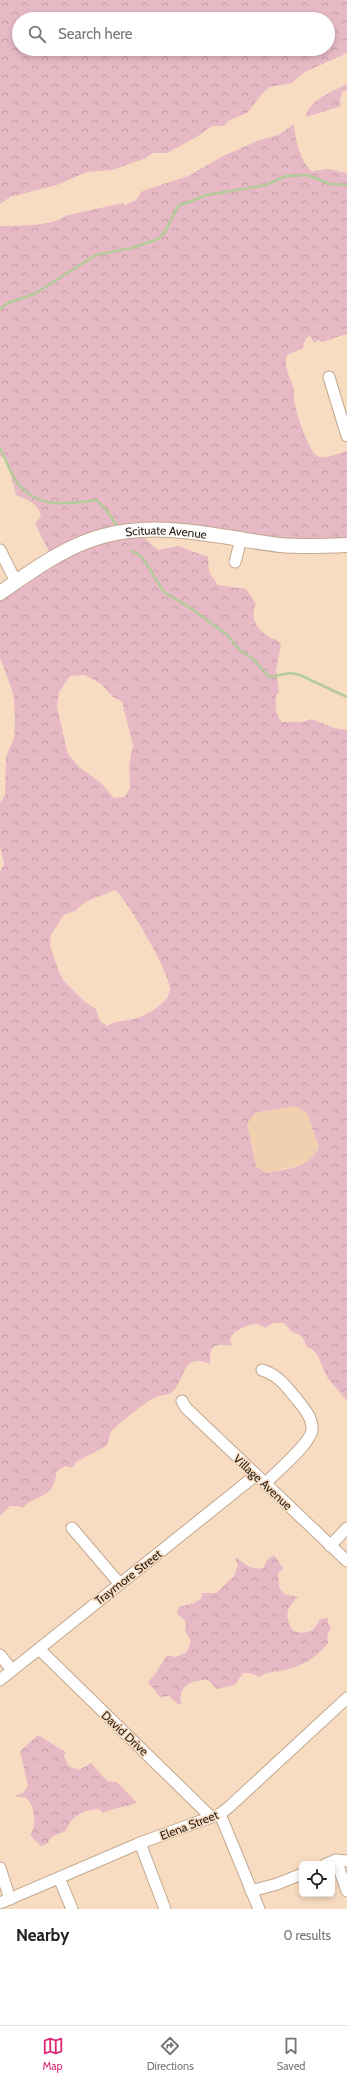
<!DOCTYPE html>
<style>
body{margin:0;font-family:Cabin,sans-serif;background:#f2f2f2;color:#222}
.controls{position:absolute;right:12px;bottom:12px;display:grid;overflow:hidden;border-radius:6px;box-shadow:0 2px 6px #0003}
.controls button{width:36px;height:36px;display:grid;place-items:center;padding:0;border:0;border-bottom:1px solid #e0e0e0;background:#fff;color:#222;font:20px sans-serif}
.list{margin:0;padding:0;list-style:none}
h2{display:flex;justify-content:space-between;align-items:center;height:52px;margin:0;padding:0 16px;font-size:17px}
h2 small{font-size:13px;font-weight:400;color:#767676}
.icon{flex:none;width:22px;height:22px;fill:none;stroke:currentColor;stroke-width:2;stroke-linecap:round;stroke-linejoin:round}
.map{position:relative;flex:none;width:347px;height:1909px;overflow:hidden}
.search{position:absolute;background:#fff;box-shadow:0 2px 6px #0003;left:12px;right:12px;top:12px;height:44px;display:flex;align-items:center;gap:10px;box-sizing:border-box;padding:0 14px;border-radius:22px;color:#767676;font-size:15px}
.sheet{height:116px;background:#fff}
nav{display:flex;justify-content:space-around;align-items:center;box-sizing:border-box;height:56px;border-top:1px solid #e0e0e0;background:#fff;font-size:11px;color:#767676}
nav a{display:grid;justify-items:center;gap:2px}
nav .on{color:#db2777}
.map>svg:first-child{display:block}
</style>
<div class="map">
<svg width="347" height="1909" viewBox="0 0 347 1909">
<defs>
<pattern id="forest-crowns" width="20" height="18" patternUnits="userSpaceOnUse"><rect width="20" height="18" fill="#e6b9c5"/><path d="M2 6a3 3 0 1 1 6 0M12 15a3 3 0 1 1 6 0" fill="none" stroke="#c59fa8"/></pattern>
</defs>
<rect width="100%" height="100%" fill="#f8dcc2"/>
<polygon fill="#f1d0b0" points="295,1106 307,1113 319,1146 313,1158 306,1164 265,1173 256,1166 247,1124 255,1113"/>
<g fill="url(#forest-crowns)" fill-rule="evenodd">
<path d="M 0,0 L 347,0 L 347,53 L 305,72 L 292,83 L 270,87 L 262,94 L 247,113 L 228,121 L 224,126 L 212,126 L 198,136 L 167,153 L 153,153 L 146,158 L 112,170 L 87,172 L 57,185 L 10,197 L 0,204 ZM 19,19 L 328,19 L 328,49 L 19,49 Z"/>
<path d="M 347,84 L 347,90 L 343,91 L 340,99 L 341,106 L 306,117 C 308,100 334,91 347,84 Z"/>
<path d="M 294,124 C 295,139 300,160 311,171 L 328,169 L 347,173 L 347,334 L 322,342 L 319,340 L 314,343 L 310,336 L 306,338 L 302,349 L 287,355 C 283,368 291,377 294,390 C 295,393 293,396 294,399 C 295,410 308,450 317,456 C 324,460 339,453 347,451 L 347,545 L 138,532 L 158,550 L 178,546 L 208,557 L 209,572 L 218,585 L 246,589 L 256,604 C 250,615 255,627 265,634 C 271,639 276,638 281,644 L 276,670 L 279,692 L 276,695 C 276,706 274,714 282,722 L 302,722 L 312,719 L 334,728 L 347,730 L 347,1401 L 327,1377 L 318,1356 L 313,1350 L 307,1347 L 302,1336 L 292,1332 L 284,1323 L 273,1323 L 265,1328 C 255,1319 245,1327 234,1332 L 230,1339 L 232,1346 C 213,1343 209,1346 210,1364 C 182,1351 186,1379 172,1392 C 167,1396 157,1395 152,1399 C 145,1403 115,1426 111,1432 C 109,1437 109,1442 106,1446 L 76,1462 L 72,1468 L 66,1466 L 57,1471 C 56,1475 55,1482 53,1486 C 47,1498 30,1498 23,1508 L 17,1506 L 10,1506 L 0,1516 L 0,872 L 4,864 L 0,846 L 0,803 L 5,795 L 6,757 L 14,738 L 15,724 L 14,696 L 0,658 L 0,593 L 52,557 L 35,524 L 41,516 C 38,503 28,500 16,495 L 7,459 L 0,456 L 0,226 C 15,226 56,226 64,216 L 123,203 L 125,205 L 136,200 L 141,192 L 145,190 L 188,176 L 225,155 L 260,140 L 278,135 ZM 85,675 L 101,684 L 113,697 L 122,702 L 133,745 L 129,766 L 130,788 L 124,797 L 114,798 L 101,783 L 79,767 L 68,754 L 57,707 L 59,692 L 70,676 ZM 115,890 C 128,901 170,973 170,989 C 170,992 168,996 167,998 C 160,1007 144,1017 133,1019 C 123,1021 116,1021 107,1026 L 100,1021 L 96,1009 L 85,1002 L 64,981 L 59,972 L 50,945 L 51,934 L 64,915 L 75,911 L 85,902 ZM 295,1106 L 307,1113 L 319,1147 C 308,1170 288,1168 265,1173 L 256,1166 L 247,1124 L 255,1113 Z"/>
<path d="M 274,1555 L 283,1568 L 278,1574 L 279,1587 L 284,1594 L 298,1597 C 286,1608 284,1617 293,1631 C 307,1635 314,1632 320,1619 L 328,1618 L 328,1623 L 331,1628 L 327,1636 L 328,1643 C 319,1655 306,1664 292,1668 C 281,1672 269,1670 259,1677 L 251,1673 L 243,1673 L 235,1685 L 217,1689 L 208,1680 C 192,1680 178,1685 181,1704 L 179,1705 L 169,1696 L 160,1697 L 148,1682 L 155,1674 L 167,1655 L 176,1657 L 187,1652 L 191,1641 L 185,1631 L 186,1622 L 177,1613 L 179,1607 L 194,1603 L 201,1599 L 202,1593 L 216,1593 L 234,1576 L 238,1565 L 235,1558 L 237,1558 C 246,1565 251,1570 263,1568 L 267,1560 Z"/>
<path d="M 38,1735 L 65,1752 L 64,1757 L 69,1766 L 79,1770 L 91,1763 L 107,1781 L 117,1782 L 137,1803 C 126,1807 113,1808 103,1813 L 99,1809 C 83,1810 71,1816 66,1831 C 58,1834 50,1835 48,1843 L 41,1846 L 30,1835 C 37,1827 35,1806 27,1799 C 23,1796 19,1798 15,1796 L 23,1793 L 28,1786 L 20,1751 Z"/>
</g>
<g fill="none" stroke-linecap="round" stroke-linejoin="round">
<g stroke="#b4cb9a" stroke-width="2.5">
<polyline points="0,309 8,303 34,294 96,255 132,248 158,239 165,232 178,206 207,195 266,185 286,176 307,175 330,184 347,185"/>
<path d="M 0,448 C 5,457 8,467 13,476 C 32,509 64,505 96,500 L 105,508 L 117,526"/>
<polyline points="132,551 142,557 164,592 189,607 226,634 240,650 254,660 269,677 290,673 300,675 347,697"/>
</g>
<defs>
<g id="minor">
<polyline points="329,377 347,436"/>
<polyline points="0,550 16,582"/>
<polyline points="235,562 241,539"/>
<path d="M 262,1370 C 278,1375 285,1385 295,1397 C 302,1406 313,1417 312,1430 C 311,1443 276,1472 266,1483"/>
<polyline points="182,1401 186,1408 347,1561"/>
<polyline points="72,1528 119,1583"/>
<polyline points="330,1546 347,1528"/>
<polyline points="39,1649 211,1817"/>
<polyline points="0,1655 12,1670"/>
<polyline points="0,1680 256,1475"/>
<polyline points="220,1814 259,1909"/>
<polyline points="140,1843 165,1909"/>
<polyline points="336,1860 347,1891"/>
<polyline points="326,1864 336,1860 347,1861"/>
<polyline points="0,1868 10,1899"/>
<polyline points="59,1878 72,1909"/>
<polyline points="251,1891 277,1884 302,1874"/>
<polyline points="0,1903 140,1843 220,1814 229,1807 347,1698"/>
</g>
<g id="major">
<path id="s1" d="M 0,593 C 32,571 65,546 103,536 C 161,520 222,538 280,545 C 302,547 325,546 347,545"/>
</g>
</defs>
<use href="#minor" stroke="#c2a88f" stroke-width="13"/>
<use href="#major" stroke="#c2a88f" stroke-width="16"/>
<use href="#minor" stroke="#fff" stroke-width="11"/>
<use href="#major" stroke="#fff" stroke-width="14"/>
</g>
<g text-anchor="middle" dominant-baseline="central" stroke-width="3" stroke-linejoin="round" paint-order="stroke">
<g font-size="12" fill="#271d13" stroke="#f8dcc2">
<text stroke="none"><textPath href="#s1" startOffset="182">Scituate Avenue</textPath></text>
<text transform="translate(263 1482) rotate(43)">Village Avenue</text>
<text transform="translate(128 1577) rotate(-38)">Traymore Street</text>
<text transform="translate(125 1733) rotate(43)">David Drive</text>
<text transform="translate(189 1825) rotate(-21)">Elena Street</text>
</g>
</g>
</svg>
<div class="controls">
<button><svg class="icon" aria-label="locate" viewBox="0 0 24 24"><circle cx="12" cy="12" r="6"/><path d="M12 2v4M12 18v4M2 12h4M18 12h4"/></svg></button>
</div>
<div class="search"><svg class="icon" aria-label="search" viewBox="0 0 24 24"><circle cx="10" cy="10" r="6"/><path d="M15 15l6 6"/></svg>Search here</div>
</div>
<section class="sheet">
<h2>Nearby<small>0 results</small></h2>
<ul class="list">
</ul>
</section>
<nav>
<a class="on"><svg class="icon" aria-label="map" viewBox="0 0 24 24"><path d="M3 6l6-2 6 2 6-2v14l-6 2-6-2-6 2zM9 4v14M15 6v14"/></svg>Map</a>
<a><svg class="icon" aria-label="directions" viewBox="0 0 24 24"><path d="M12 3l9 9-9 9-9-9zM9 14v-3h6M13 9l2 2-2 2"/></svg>Directions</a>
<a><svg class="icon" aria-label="saved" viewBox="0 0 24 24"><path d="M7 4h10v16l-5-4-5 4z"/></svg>Saved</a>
</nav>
